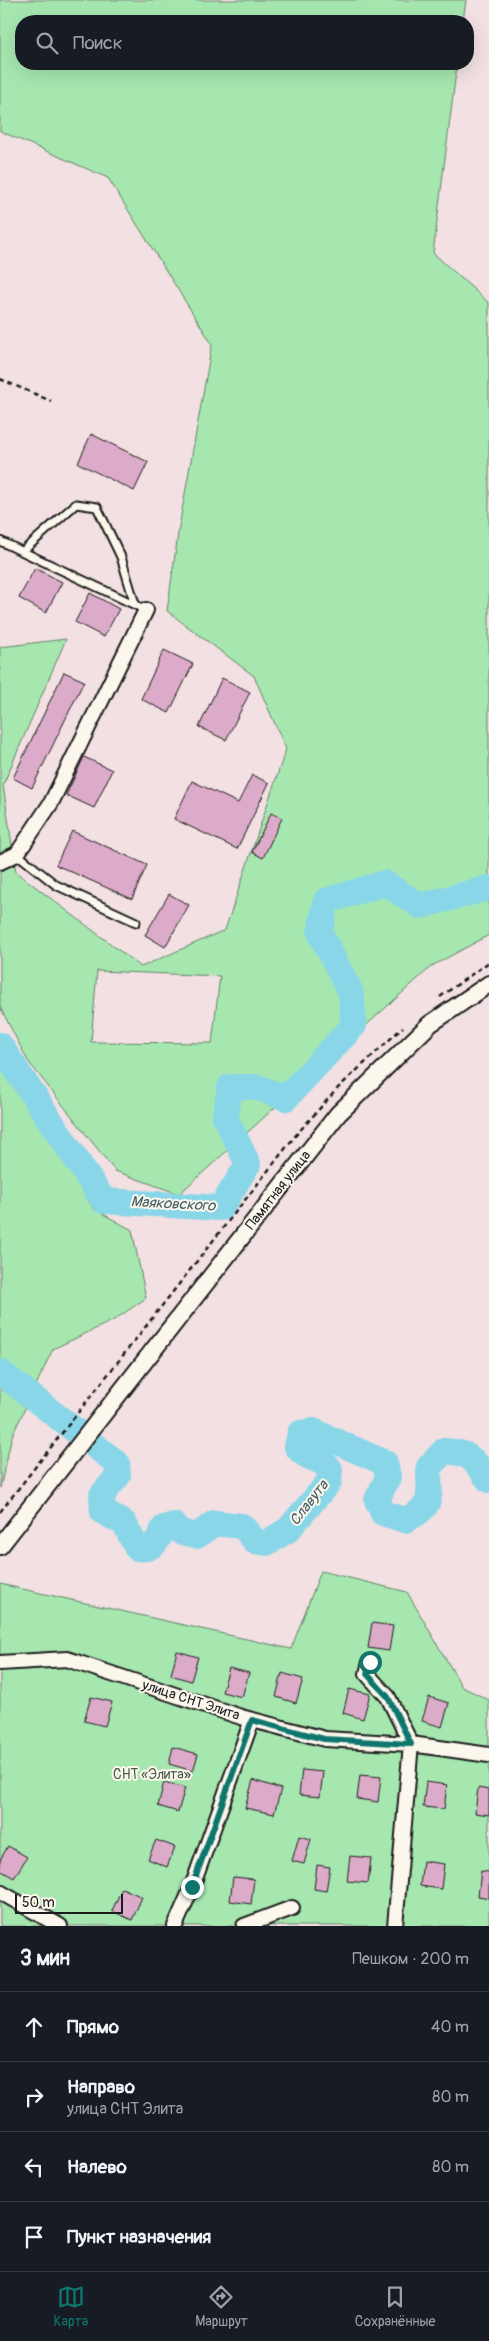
<!DOCTYPE html>
<html lang="ru">
<meta charset="utf-8">
<style>
body{margin:0;font-family:Pangolin,sans-serif;background:#20242c;color:#f1f3f6}
.scale{position:absolute;left:15px;bottom:12px;width:108px;box-sizing:border-box;padding-left:5px;border:2px solid #1c1c1c;border-top:0;font-size:14px;line-height:18px;white-space:nowrap;color:#1c1c1c;-webkit-text-stroke:4px #fbf7ec;paint-order:stroke}
.stop{position:absolute;width:15px;height:15px;margin:-11px;border:4px solid #0f766e;border-radius:50%;background:#fff}
.stop.end{background:#0f766e;border-color:#fff;box-shadow:0 1px 5px #0008}
.list{margin:0;padding:0;list-style:none}
h2{display:flex;justify-content:space-between;align-items:center;height:65px;margin:0;padding:0 20px;font-size:21px}
h2 small{font-size:16px;font-weight:400;color:#9ea1a6}
.list li{display:grid;grid-template-columns:32px 1fr auto;gap:15px;align-items:center;box-sizing:border-box;height:70px;padding:0 20px;border-top:1px solid #363941}
.list b{display:block;font-size:19px;white-space:nowrap}
.list p{margin:0;font-size:16px;white-space:nowrap;color:#9ea1a6}
.list em{font-size:16px;font-style:normal;color:#9ea1a6}
.icon{flex:none;width:28px;height:28px;fill:none;stroke:currentColor;stroke-width:2;stroke-linecap:round;stroke-linejoin:round}
.map{position:relative;flex:none;width:489px;height:1926px;overflow:hidden}
.search{position:absolute;background:#171b24;box-shadow:0 5px 20px #0002;left:15px;right:15px;top:15px;height:55px;display:flex;align-items:center;gap:12px;box-sizing:border-box;padding:0 18px;border-radius:20px;color:#9ea1a6;font-size:19px}
.sheet{height:345px;background:#171b24}
nav{display:flex;justify-content:space-around;align-items:center;box-sizing:border-box;height:70px;border-top:1px solid #363941;background:#171b24;font-size:14px;color:#9ea1a6}
nav a{display:grid;justify-items:center;gap:2px}
nav .on{color:#0f766e}
.map>svg:first-child{display:block}
</style>
<div class="map">
<svg width="489" height="1926" viewBox="0 0 489 1926">
<rect width="100%" height="100%" fill="#f2e0e2"/>
<filter id="ink" filterUnits="userSpaceOnUse"><feTurbulence type="fractalNoise" baseFrequency=".02" numOctaves="2"/><feDisplacementMap in="SourceGraphic" scale="10" xChannelSelector="R" yChannelSelector="G"/><feConvolveMatrix kernelMatrix="1 2 1 2 8 2 1 2 1" color-interpolation-filters="sRGB"/></filter>
<g filter="url(#ink)">
<g fill="#a6e7b0" stroke="#618266" fill-rule="evenodd">
<path d="M 0,0 L 466,0 L 463,21 L 21,21 L 21,64 L 457,64 L 433,253 L 489,303 L 489,935 L 432,966 L 179,1194 L 115,1171 L 28,1061 L 0,1007 L 0,647 L 66,639 L 3,785 L 16,872 L 141,967 L 225,930 L 286,749 L 254,676 L 167,611 L 179,527 L 212,344 L 108,178 L 0,131 ZM 97,971 L 220,976 L 212,1043 L 91,1042 Z"/>
<polygon points="0,1061 94,1209 132,1230 146,1298 114,1320 53,1349 12,1436 0,1488"/>
<polygon points="321,1571 407,1592 462,1687 489,1700 489,1926 0,1926 0,1584 291,1649"/>
</g>
<g fill="none" stroke-linecap="round" stroke-linejoin="round">
<g stroke="#89d6e8" stroke-width="26">
<polyline points="0,1045 104,1201 221,1208 248,1164 225,1117 230,1087 256,1087 286,1098 354,1025 351,993 320,933 326,901 385,883 420,906 489,888"/>
<path d="M 0,1372 L 117,1463 L 118,1476 L 102,1495 L 103,1512 L 124,1523 L 137,1548 C 153,1551 158,1541 164,1528 L 174,1525 L 181,1532 L 197,1536 L 214,1523 L 242,1526 L 255,1541 L 266,1543 L 288,1530 L 329,1482 L 330,1469 C 319,1456 307,1461 297,1447 L 300,1433 L 313,1431 L 385,1463 L 388,1477 L 377,1500 L 383,1513 L 405,1520 C 435,1506 429,1497 429,1467 L 444,1451 C 471,1452 473,1460 489,1480"/>
</g>
</g>
<g fill="#dcabca" stroke="#1c1c1c">
<polygon points="91,434 148,462 134,491 78,463"/>
<polygon points="35,568 62,582 46,613 19,598"/>
<polygon points="90,593 119,609 104,637 75,622"/>
<polygon points="164,650 193,664 169,713 141,699"/>
<polygon points="64,672 84,681 32,788 13,778"/>
<polygon points="222,678 250,692 226,740 199,727"/>
<polygon points="84,757 112,770 94,808 66,795"/>
<polygon points="252,775 269,783 237,849 174,819 192,781 238,803"/>
<polygon points="271,813 282,818 263,858 252,852"/>
<polygon points="72,831 147,865 132,899 56,865"/>
<polygon points="169,894 189,905 165,947 145,935"/>
<polygon points="372,1623 393,1626 389,1651 368,1648"/>
<polygon points="177,1651 198,1657 191,1681 171,1675"/>
<polygon points="229,1668 249,1673 242,1697 222,1692"/>
<polygon points="282,1673 303,1679 296,1703 276,1697"/>
<polygon points="349,1689 370,1694 363,1719 343,1713"/>
<polygon points="91,1697 112,1702 105,1726 84,1721"/>
<polygon points="429,1697 449,1703 442,1727 422,1721"/>
<polygon points="173,1747 198,1754 193,1771 169,1764"/>
<polygon points="302,1770 323,1772 320,1797 299,1795"/>
<polygon points="360,1775 381,1777 378,1802 357,1799"/>
<polygon points="253,1780 281,1789 274,1814 245,1808"/>
<polygon points="164,1782 185,1788 178,1812 158,1806"/>
<polygon points="426,1782 447,1785 444,1809 423,1807"/>
<polygon points="478,1788 489,1790 489,1815 475,1813"/>
<polygon points="299,1836 311,1839 304,1864 292,1861"/>
<polygon points="156,1840 175,1847 167,1867 148,1859"/>
<polygon points="8,1846 27,1857 14,1878 0,1870 0,1860"/>
<polygon points="350,1856 371,1858 368,1883 347,1881"/>
<polygon points="423,1861 444,1864 441,1889 420,1886"/>
<polygon points="317,1865 330,1867 326,1891 314,1889"/>
<polygon points="481,1871 489,1872 489,1898 478,1896"/>
<polygon points="233,1877 254,1879 251,1904 230,1901"/>
<polygon points="122,1888 142,1897 132,1920 112,1911"/>
</g>
<g fill="none" stroke-linecap="round" stroke-linejoin="round">
<defs>
<g id="service">
<polyline points="0,541 146,610"/>
<polyline points="23,551 76,504 97,507 121,557 135,604"/>
<polyline points="17,854 56,885 136,922"/>
</g>
<g id="minor">
<polyline points="0,862 17,854 51,803 146,610"/>
<polyline points="370,1662 367,1674 388,1697 411,1744 489,1755"/>
<polyline points="0,1663 67,1659 241,1717 325,1739 411,1744 395,1926"/>
<polyline points="0,1892 60,1926"/>
<polyline points="175,1926 192,1887 252,1720"/>
<polyline points="244,1926 292,1908"/>
</g>
<polyline id="tertiary" points="0,1546 338,1114 430,1024 489,984"/>
</defs>
<use href="#service" stroke="#1c1c1c" stroke-width="11"/>
<use href="#minor" stroke="#1c1c1c" stroke-width="18"/>
<use href="#tertiary" stroke="#1c1c1c" stroke-width="20"/>
<g stroke="#1c1c1c" stroke-width="2.5" stroke-dasharray="5 4" stroke-linecap="butt">
<polyline points="0,379 51,401"/>
<polyline points="440,997 489,962"/>
<polyline points="0,1512 296,1135 338,1088 403,1027"/>
</g>
<use href="#service" stroke="#fbf7ec" stroke-width="7"/>
<use href="#minor" stroke="#fbf7ec" stroke-width="14"/>
<use href="#tertiary" stroke="#fbf7ec" stroke-width="16"/>
</g>
</g>
<g fill="none" stroke-linecap="round" stroke-linejoin="round" filter="url(#ink)">
<polyline stroke="#0f766e" stroke-width="6" points="192,1887 252,1720 324,1739 411,1744 388,1697 367,1674 370,1662"/>
</g>
<g text-anchor="middle" dominant-baseline="central" stroke-width="4" stroke-linejoin="round" paint-order="stroke">
<g font-size="14" fill="#1c1c1c" stroke="#fbf7ec">
<text transform="translate(278 1190) rotate(-52)">Памятная улица</text>
<text transform="translate(191 1700) rotate(18)">улица СНТ Элита</text>
</g>
<g font-size="14" fill="#455948" stroke="#fbf7ec">
<text x="152" y="1774">СНТ «Элита»</text>
</g>
<g font-size="15" font-style="italic" fill="#425d63" stroke="#fbf7ec">
<text transform="translate(173 1204) rotate(3)">Маяковского</text>
<text transform="translate(309 1503) rotate(-52)">Славута</text>
</g>
</g>
</svg>
<div class="scale">50 m</div>
<div class="stop" style="left:370px;top:1662px"></div>
<div class="stop end" style="left:192px;top:1887px"></div>
<div class="search"><svg class="icon" aria-label="search" viewBox="0 0 24 24"><circle cx="10" cy="10" r="6"/><path d="M15 15l6 6"/></svg>Поиск</div>
</div>
<section class="sheet">
<h2>3 мин<small>Пешком · 200 m</small></h2>
<ul class="list">
<li><svg class="icon" aria-label="ahead" viewBox="0 0 24 24"><path d="M12 20V5M6 11l6-6 6 6"/></svg><div><b>Прямо</b></div><em>40 m</em></li>
<li><svg class="icon" aria-label="right" viewBox="0 0 24 24"><path d="M7 20v-9h11M14 6l5 5-5 5"/></svg><div><b>Направо</b><p>улица СНТ Элита</p></div><em>80 m</em></li>
<li><svg class="icon" aria-label="left" viewBox="0 0 24 24"><path d="M17 20v-9H6M10 6l-5 5 5 5"/></svg><div><b>Налево</b></div><em>80 m</em></li>
<li><svg class="icon" aria-label="arrive" viewBox="0 0 24 24"><path d="M6 21V4h12l-3 4 3 4H6"/></svg><div><b>Пункт назначения</b></div></li>
</ul>
</section>
<nav>
<a class="on"><svg class="icon" aria-label="map" viewBox="0 0 24 24"><path d="M3 6l6-2 6 2 6-2v14l-6 2-6-2-6 2zM9 4v14M15 6v14"/></svg>Карта</a>
<a><svg class="icon" aria-label="directions" viewBox="0 0 24 24"><path d="M12 3l9 9-9 9-9-9zM9 14v-3h6M13 9l2 2-2 2"/></svg>Маршрут</a>
<a><svg class="icon" aria-label="saved" viewBox="0 0 24 24"><path d="M7 4h10v16l-5-4-5 4z"/></svg>Сохранённые</a>
</nav>
